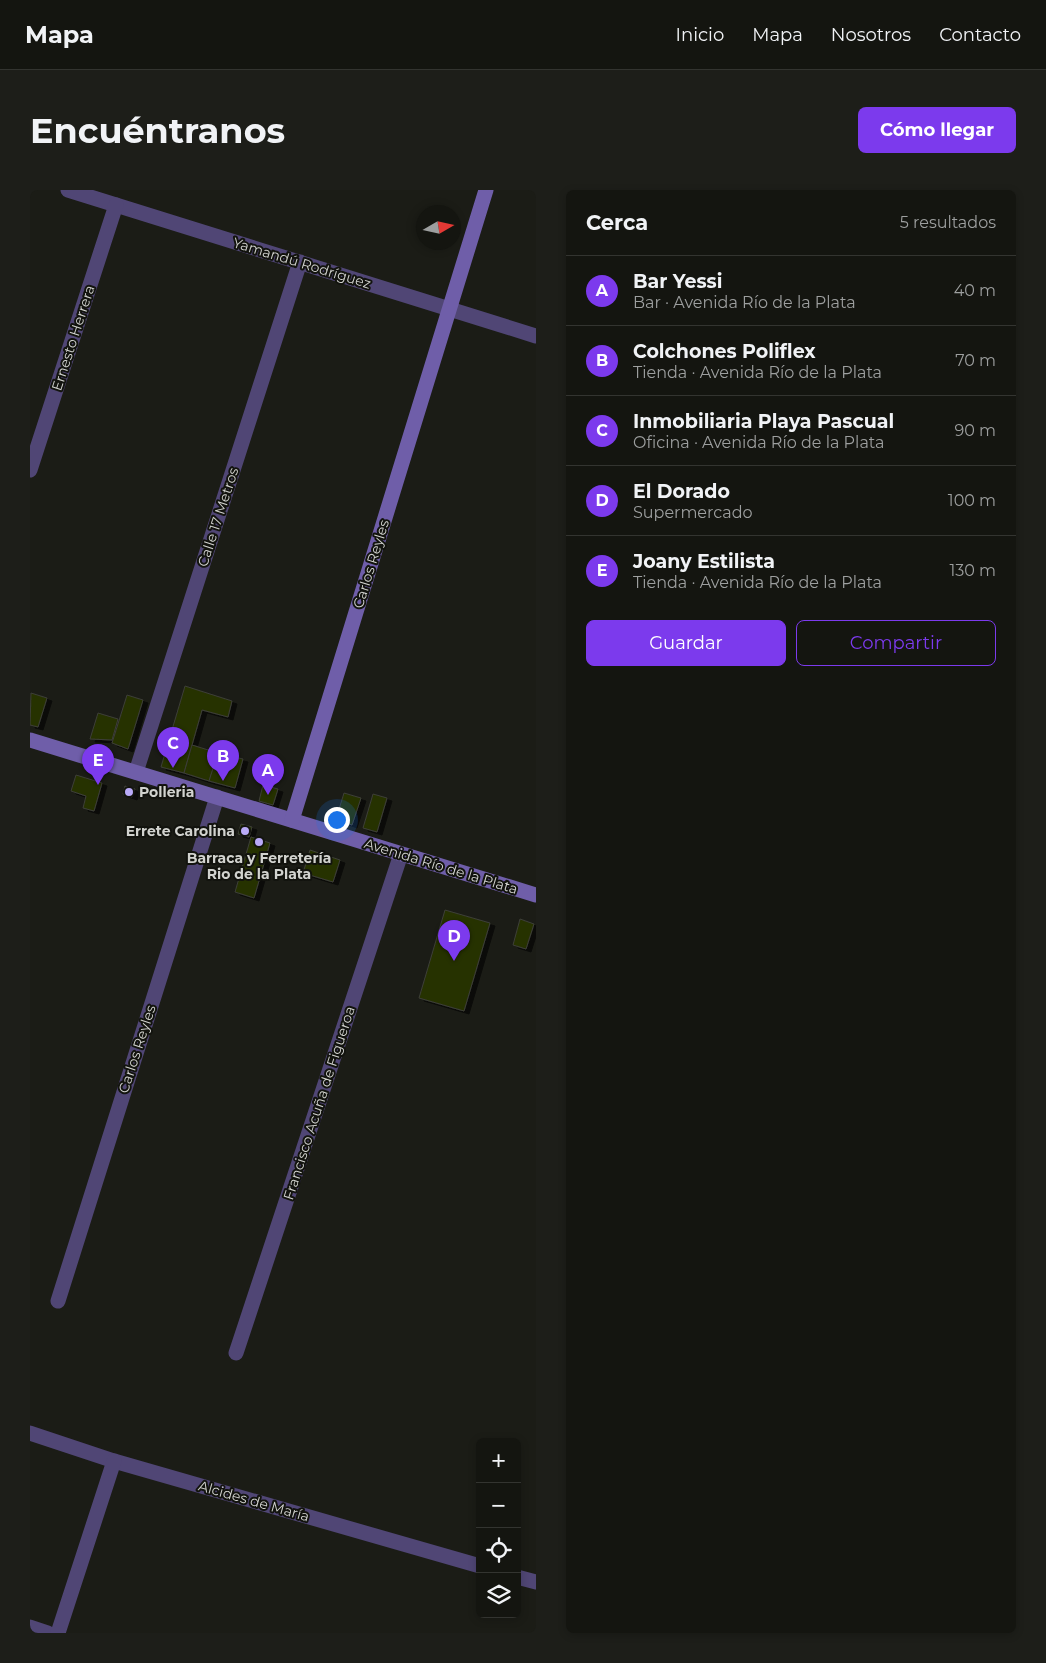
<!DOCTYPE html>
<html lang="es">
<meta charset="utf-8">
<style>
body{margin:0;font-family:Montserrat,sans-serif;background:#1d1e19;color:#f1f3f6}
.controls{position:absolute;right:15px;bottom:15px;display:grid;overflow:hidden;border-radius:8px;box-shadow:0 2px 8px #0003}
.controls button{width:45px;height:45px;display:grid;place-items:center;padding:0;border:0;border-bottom:1px solid #333430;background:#141510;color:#f1f3f6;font:25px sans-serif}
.compass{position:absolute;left:386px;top:15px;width:45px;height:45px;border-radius:50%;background:#141510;box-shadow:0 2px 8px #0003;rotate:81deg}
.you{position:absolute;left:306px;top:629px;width:18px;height:18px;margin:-12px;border:4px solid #fff;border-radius:50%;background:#1a73e8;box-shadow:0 0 0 8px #1a73e833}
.badge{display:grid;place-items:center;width:32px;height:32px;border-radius:50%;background:#7c3aed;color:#fff;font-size:16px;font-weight:700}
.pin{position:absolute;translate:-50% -41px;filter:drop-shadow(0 1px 2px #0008)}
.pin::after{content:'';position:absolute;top:26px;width:18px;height:15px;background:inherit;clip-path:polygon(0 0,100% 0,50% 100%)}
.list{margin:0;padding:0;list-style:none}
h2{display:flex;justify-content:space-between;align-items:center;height:65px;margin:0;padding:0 20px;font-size:21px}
h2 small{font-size:16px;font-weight:400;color:#9d9f9f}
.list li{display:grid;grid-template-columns:32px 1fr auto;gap:15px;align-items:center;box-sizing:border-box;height:70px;padding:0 20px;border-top:1px solid #333430}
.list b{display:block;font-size:19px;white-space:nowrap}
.list p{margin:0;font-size:16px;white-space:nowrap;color:#9d9f9f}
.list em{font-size:16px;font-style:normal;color:#9d9f9f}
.actions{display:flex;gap:10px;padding:15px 20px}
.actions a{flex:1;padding:11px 0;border:1px solid #7c3aed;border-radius:8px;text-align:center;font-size:18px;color:#7c3aed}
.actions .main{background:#7c3aed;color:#fff}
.icon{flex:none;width:28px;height:28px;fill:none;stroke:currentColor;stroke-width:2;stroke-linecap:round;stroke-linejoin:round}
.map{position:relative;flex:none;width:506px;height:1443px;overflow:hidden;border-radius:8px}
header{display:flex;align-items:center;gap:30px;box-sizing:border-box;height:70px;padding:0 25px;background:#141510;border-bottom:1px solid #333430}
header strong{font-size:24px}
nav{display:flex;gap:28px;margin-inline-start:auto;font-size:18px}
.intro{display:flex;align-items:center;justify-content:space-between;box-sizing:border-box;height:120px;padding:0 30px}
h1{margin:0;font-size:35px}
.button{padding:12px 22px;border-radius:8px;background:#7c3aed;color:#fff;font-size:18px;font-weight:700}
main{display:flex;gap:30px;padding:0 30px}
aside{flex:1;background:#141510;border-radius:8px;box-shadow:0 2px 8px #0003}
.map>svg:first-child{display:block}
</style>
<header>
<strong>Mapa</strong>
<nav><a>Inicio</a><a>Mapa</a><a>Nosotros</a><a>Contacto</a></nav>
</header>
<div class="intro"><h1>Encuéntranos</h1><a class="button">Cómo llegar</a></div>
<main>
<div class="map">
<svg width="506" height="1443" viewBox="0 0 506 1443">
<defs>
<filter id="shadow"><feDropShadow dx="5" dy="3" stdDeviation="0" flood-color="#0009"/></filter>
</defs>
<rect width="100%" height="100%" fill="#1b1c16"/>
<g fill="#273003" stroke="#3d3f38" filter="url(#shadow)">
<polygon points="155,496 202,511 198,527 172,520 154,583 131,577"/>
<polygon points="1,503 17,508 8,537 0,535"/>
<polygon points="97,505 113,510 98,559 82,553"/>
<polygon points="68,523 88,529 82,550 60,549"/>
<polygon points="162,555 188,563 179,591 154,583"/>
<polygon points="188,563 213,569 205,598 179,591"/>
<polygon points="46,585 72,593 64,621 53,618 56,606 41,601"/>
<polygon points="233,595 248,599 243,615 229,611"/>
<polygon points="95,596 105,599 102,607 93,604"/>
<polygon points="314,603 331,608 322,635 306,629"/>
<polygon points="343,604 357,608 347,642 333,638"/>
<polygon points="211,634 222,637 219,647 208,644"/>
<polygon points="221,647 240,653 224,708 205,702"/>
<polygon points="280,660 310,670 303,692 273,683"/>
<polygon points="415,720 460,733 434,821 389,808"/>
<polygon points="490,729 504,734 496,759 483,755"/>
</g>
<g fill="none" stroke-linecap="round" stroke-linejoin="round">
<g stroke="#504675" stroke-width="15">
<polyline points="38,0 506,146"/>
<polyline points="0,280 86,15"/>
<polyline points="106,582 270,72"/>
<polyline points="28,1111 187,607"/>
<polyline points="206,1163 371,664"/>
<polyline points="0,1243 84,1271 450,1376"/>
<polyline points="487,1387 506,1392"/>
<polyline points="0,1437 18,1443"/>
<polyline points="28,1443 84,1271"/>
</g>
<g stroke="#6f5ea9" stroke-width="15">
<polyline points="0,550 506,705"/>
<polyline points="262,630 456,0"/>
</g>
</g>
<g fill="#b9aaf7" stroke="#12130e" stroke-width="2">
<circle cx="99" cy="602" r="5"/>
<circle cx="215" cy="641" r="5"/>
<circle cx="229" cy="652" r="5"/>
</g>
<g text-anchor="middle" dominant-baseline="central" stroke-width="4" stroke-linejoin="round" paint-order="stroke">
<g font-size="14" fill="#d2d3cf" stroke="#12130e">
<text transform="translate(272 73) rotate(17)">Yamandú Rodríguez</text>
<text transform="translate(43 148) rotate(-72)">Ernesto Herrera</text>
<text transform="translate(188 327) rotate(-72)">Calle 17 Metros</text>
<text transform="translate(341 374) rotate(-73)">Carlos Reyles</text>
<text transform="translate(411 676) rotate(17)">Avenida Río de la Plata</text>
<text transform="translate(107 859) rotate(-72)">Carlos Reyles</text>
<text transform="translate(289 913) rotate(-72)">Francisco Acuña de Figueroa</text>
<text transform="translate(224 1311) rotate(16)">Alcides de María</text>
</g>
<g font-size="14" font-weight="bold" fill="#d2d3cf" stroke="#12130e" text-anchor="start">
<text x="109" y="602">Polleria</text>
<text x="205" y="641" text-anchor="end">Errete Carolina</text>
<text x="229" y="668" text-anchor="middle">Barraca y Ferretería<tspan x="229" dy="16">Rio de la Plata</tspan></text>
</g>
</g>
</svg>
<div class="controls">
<button>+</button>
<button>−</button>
<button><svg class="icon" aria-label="locate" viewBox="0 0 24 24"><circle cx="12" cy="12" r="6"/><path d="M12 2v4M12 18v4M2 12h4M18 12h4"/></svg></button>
<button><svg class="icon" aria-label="layers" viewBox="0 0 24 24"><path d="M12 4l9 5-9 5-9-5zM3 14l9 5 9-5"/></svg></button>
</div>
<svg class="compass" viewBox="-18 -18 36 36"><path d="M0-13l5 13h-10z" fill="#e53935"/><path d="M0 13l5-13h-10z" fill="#9d9f9f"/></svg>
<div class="you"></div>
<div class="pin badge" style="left:238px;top:605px">A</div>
<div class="pin badge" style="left:193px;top:591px">B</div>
<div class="pin badge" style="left:143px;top:578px">C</div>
<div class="pin badge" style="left:424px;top:771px">D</div>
<div class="pin badge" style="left:68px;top:595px">E</div>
</div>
<aside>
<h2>Cerca<small>5 resultados</small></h2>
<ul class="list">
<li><span class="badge">A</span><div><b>Bar Yessi</b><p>Bar · Avenida Río de la Plata</p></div><em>40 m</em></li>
<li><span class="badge">B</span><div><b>Colchones Poliflex</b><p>Tienda · Avenida Río de la Plata</p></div><em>70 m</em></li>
<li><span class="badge">C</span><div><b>Inmobiliaria Playa Pascual</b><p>Oficina · Avenida Río de la Plata</p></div><em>90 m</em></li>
<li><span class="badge">D</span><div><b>El Dorado</b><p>Supermercado</p></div><em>100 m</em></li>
<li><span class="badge">E</span><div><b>Joany Estilista</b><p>Tienda · Avenida Río de la Plata</p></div><em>130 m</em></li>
</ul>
<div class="actions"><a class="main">Guardar</a><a>Compartir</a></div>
</aside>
</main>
